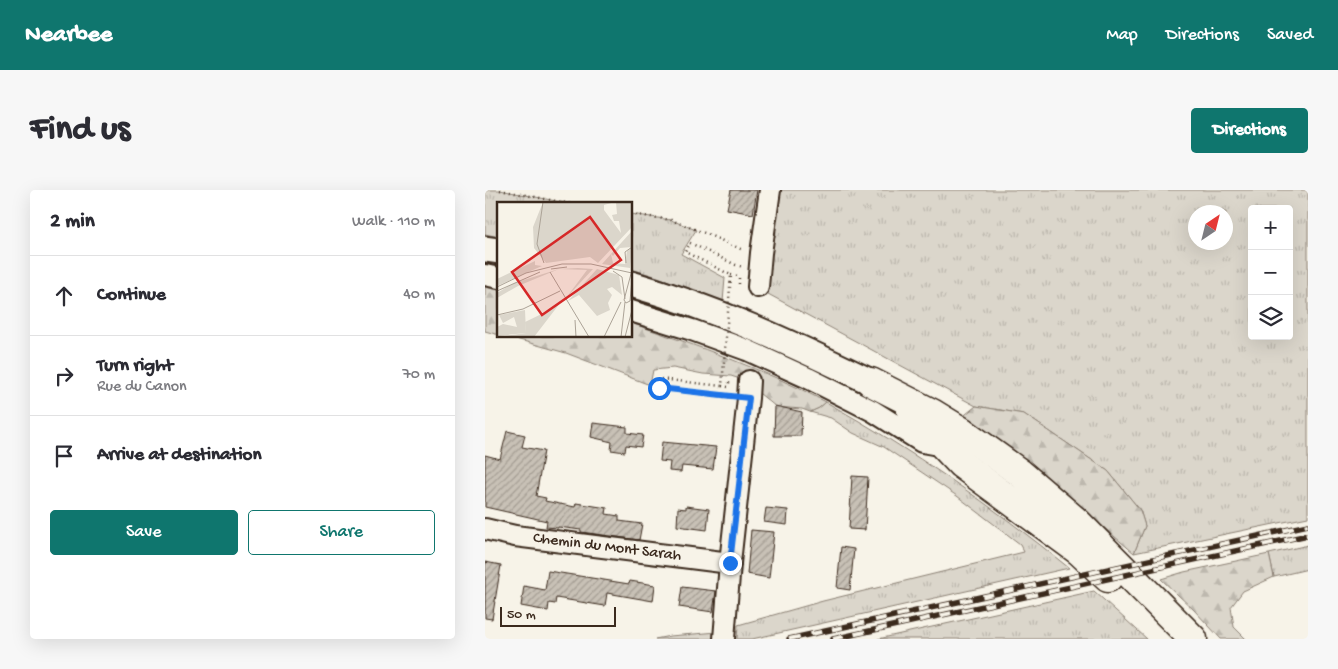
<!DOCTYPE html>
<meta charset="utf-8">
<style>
body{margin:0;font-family:"Gochi Hand",sans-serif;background:#f7f7f7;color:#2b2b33}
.controls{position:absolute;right:15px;top:15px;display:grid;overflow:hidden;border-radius:5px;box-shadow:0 5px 20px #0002}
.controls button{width:45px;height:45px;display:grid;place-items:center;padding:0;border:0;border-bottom:1px solid #e1e1e2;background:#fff;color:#2b2b33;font:25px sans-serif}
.compass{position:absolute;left:703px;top:15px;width:45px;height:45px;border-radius:50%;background:#fff;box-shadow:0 5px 20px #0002;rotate:35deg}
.scale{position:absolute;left:15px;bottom:12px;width:116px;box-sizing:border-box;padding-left:5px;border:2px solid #3b2a1e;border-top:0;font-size:14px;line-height:18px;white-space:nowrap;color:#3b2a1e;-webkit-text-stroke:4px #f7f3e8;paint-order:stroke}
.stop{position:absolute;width:15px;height:15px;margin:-11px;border:4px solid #1a73e8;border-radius:50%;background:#fff}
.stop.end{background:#1a73e8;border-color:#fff;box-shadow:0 1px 5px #0008}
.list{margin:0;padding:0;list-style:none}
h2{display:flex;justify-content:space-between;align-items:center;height:65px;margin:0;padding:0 20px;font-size:21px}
h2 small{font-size:16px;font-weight:400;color:#7c7c81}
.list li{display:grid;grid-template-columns:32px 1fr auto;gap:15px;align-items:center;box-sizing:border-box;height:80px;padding:0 20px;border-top:1px solid #e1e1e2}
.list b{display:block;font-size:19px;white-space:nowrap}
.list p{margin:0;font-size:16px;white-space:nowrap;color:#7c7c81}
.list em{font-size:16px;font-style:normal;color:#7c7c81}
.actions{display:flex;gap:10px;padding:15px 20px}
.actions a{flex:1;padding:11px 0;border:1px solid #0f766e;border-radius:5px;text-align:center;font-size:18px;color:#0f766e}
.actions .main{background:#0f766e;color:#fff}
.icon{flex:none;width:28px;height:28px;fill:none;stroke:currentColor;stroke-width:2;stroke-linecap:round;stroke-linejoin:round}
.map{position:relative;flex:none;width:823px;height:449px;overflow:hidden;border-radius:5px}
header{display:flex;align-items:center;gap:30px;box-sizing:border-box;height:70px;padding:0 25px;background:#0f766e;color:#fff}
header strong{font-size:24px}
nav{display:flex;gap:28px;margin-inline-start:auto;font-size:18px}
.intro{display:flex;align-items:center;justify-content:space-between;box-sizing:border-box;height:120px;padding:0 30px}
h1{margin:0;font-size:35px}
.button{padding:12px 22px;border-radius:5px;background:#0f766e;color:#fff;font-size:18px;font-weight:700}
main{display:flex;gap:30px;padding:0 30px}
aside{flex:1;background:#fff;border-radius:5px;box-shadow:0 5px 20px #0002}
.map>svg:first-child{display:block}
</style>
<header>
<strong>Nearbee</strong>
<nav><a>Map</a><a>Directions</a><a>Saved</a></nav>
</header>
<div class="intro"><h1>Find us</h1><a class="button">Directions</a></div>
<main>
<aside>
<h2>2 min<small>Walk · 110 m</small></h2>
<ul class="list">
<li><svg class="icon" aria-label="ahead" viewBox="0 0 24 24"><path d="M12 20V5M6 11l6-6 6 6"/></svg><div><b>Continue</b></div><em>40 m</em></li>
<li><svg class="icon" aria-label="right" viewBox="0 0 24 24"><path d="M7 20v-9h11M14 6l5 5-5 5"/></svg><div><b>Turn right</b><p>Rue du Canon</p></div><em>70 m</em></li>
<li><svg class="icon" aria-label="arrive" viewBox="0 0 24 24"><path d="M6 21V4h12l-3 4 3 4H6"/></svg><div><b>Arrive at destination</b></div></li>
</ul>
<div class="actions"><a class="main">Save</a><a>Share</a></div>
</aside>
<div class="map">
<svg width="823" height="449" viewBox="0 0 823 449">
<defs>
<pattern id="grass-tufts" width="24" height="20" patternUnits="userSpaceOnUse" patternTransform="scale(1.25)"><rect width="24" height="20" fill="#dbd6cb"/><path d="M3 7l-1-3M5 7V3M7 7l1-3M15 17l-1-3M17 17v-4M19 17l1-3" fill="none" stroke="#bdb8ae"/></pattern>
<pattern id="forest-firs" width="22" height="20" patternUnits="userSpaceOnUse" patternTransform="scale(1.25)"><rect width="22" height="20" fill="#dbd6cb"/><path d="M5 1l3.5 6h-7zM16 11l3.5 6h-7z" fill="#bdb8ae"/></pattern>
<pattern id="building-hatch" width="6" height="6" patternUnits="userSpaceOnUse" patternTransform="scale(1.25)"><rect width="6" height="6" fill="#c8c1b6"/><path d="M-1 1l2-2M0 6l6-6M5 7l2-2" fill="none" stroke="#a49d93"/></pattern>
</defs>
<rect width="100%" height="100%" fill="#f7f3e8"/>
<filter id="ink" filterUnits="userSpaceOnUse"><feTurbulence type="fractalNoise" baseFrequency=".02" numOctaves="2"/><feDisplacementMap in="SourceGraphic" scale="10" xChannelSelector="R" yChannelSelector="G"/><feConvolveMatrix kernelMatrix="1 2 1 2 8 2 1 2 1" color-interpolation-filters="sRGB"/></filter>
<g filter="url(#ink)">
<g fill="url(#grass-tufts)" stroke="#8b8074" fill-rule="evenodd">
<polygon points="0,0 15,0 86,14 14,14 14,47 0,44"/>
<path d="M 285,0 L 823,0 L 823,327 L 649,363 L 660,336 L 655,320 L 623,281 L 539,224 L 491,216 L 283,104 L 282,20 ZM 767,19 L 804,19 L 804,146 L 767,146 ZM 711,22 L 741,22 L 741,52 L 711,52 Z"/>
<polygon points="146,24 186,30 211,40 196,64 240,88 238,112 173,87 146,79"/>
<path d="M 341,212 C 427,260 508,316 584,378 L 267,449 L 252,449 L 253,435 L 338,411 L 539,362 L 535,354 L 472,306 L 399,257 L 368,243 L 346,228 L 325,222 L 334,218 Z"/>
<polygon points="823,355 823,379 789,387 784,364"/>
<polygon points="609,401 662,449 393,449"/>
<polygon points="233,442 227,449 170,449 185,446"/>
</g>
<g fill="url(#forest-firs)" stroke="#8b8074">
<polygon points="0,97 14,100 14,145 0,141"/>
<path d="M 146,133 C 212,156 279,179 341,212 L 334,218 L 325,222 L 317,219 L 291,217 L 258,190 L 246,186 L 218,184 L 188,178 L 168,180 L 165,195 L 81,163 L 20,146 L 146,146 Z"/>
<polygon points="491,216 539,224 623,281 655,320 660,336 649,363 597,319 476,228"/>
<polygon points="784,364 789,387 758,401 746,417 749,437 761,449 736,449 709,420 676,389 699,382"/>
</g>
<g fill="url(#building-hatch)" stroke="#3b2a1e">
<polygon points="246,0 272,0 268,24 242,19"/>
<polygon points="290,216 317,222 316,246 289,246"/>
<polygon points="108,233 142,237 142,243 158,245 156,257 141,255 140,262 126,260 127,252 106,247"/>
<polygon points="22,241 40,245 37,257 59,261 51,306 61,308 60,311 90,317 91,313 122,318 121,324 134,326 134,331 157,334 154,350 96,342 96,340 73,337 73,338 61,337 62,331 0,317 0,265 15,269"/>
<polygon points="177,252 231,257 228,279 197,276 196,282 184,281 185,272 175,271"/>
<polygon points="367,286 383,287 380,340 364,339"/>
<polygon points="201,316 224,319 222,340 192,336 193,318 201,319"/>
<polygon points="281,318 303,320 302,335 279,332"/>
<polygon points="266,340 289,342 284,388 262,384"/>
<polygon points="356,357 369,359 365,400 352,398"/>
<polygon points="0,372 16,375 7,429 0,428"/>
<polygon points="63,381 144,394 145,391 170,395 168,411 122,403 120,416 71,408 70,414 64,413 63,421 36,416 39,396 60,400"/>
<polygon points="197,397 231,401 228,422 194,417"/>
</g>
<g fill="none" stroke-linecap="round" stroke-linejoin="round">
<defs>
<g id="minor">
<polyline points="0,85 14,88"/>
<polyline points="273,97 276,63 285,0"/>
<polyline points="146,121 207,140 262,160 323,188 388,221 437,252 448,254 456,253"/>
<polyline points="0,339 30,346 245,373"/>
<polyline points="239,449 245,373 263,208 264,191"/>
</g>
<g id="major">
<polyline points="0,59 14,61"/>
<path d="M 146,94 C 230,118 308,154 386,192"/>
</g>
<g id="highway">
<polyline points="386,192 447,223 478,242 535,283 592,332 708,449"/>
<polyline points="426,221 476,274 594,361 623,388"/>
</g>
</defs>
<use href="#minor" stroke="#3b2a1e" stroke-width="24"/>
<use href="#major" stroke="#3b2a1e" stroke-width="29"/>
<use href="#highway" stroke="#3b2a1e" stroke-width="31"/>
<g stroke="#3b2a1e" stroke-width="2.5" stroke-dasharray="1 4" stroke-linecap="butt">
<polyline points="15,0 86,14"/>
<polyline points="146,24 186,30 222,44 258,60"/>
<polyline points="205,53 251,75 258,77"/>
<polyline points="246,85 254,86 254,94"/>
<polyline points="237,196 243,197 245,189"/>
<polyline points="174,198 247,207"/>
</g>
<use href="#minor" stroke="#f7f3e8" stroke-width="20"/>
<use href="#major" stroke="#f7f3e8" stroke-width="25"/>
<use href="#highway" stroke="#f7f3e8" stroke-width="28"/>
<defs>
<g id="rail">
<polyline points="304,449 823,335"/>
<polyline points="348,449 823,345"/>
</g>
</defs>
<use href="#rail" stroke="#3b2a1e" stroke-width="5.5"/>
<use href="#rail" stroke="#f7f3e8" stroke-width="4" stroke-dasharray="11" stroke-linecap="butt"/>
<polyline stroke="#3b2a1e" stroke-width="2.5" stroke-dasharray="1 4" stroke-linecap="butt" points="174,198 175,189 237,196 246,85 200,62 205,53"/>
</g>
</g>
<g fill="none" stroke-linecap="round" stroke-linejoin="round" filter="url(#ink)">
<polyline stroke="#1a73e8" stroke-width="6" points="174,198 264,208 245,373"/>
</g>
<g text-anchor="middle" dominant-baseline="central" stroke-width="5" stroke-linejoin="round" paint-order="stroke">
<g font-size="16" fill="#3b2a1e" stroke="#f7f3e8">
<text transform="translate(122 358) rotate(7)">Chemin du Mont Sarah</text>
</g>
</g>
<g transform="translate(12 12)">
<rect width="135" height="135" fill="#f7f3e8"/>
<path d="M 46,0 L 118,0 L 107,3 L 107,8 L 124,31 L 122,19 L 117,19 L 115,13 L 120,12 L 119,0 L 135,0 L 135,25 L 101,61 L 93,55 L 49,61 L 37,46 L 36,25 ZM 135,29 L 135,45 L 123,46 L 116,54 L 114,52 ZM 38,59 L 38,63 L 45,64 L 0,84 L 0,77 ZM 62,67 L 81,66 L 96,67 L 69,96 L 90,68 ZM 100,67 L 122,73 L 125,93 L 115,85 L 110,87 L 115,93 L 111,101 L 113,108 L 100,114 L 82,93 L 71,99 ZM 67,96 L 37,135 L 0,135 L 29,131 L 28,120 L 57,106 Z" fill="#dbd6cb"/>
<path d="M 135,45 L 133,66 L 105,62 L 114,52 L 116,61 L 128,62 L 130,49 ZM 62,67 L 21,84 L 0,96 L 0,91 L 17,81 ZM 28,108 L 29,131 L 0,134 L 0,125 L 6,122 L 20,125 L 17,115 L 6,121 L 2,113 Z" fill="#dbd6cb"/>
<path fill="none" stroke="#aca397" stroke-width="1" d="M 46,0 L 40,42 L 47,61M 129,61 L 128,50 L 135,45M 65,62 L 94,62 L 135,71M 54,67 L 70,65M 135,68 L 127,98 L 129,101 L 133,99 L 135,77M 116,69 L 125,75 L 128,97M 53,70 L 92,135M 0,85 L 29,71 L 65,62M 0,89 L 43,70M 0,113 L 26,107 L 63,89M 78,118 L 79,135M 107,135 L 124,100M 124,135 L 128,100M 128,135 L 135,108"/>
<path fill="#d62828" fill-opacity="0.15" stroke="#d62828" stroke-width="2.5" d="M 93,15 L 124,58 L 45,113 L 15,70 Z"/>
<rect width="135" height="135" fill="none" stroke="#3b2a1e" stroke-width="2.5"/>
</g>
</svg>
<div class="controls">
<button>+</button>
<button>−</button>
<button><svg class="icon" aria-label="layers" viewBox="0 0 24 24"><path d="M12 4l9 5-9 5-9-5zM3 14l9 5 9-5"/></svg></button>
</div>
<svg class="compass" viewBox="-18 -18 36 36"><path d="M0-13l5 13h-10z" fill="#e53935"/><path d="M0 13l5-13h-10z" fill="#7c7c81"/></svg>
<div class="scale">50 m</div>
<div class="stop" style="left:174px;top:198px"></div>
<div class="stop end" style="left:245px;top:373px"></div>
</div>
</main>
